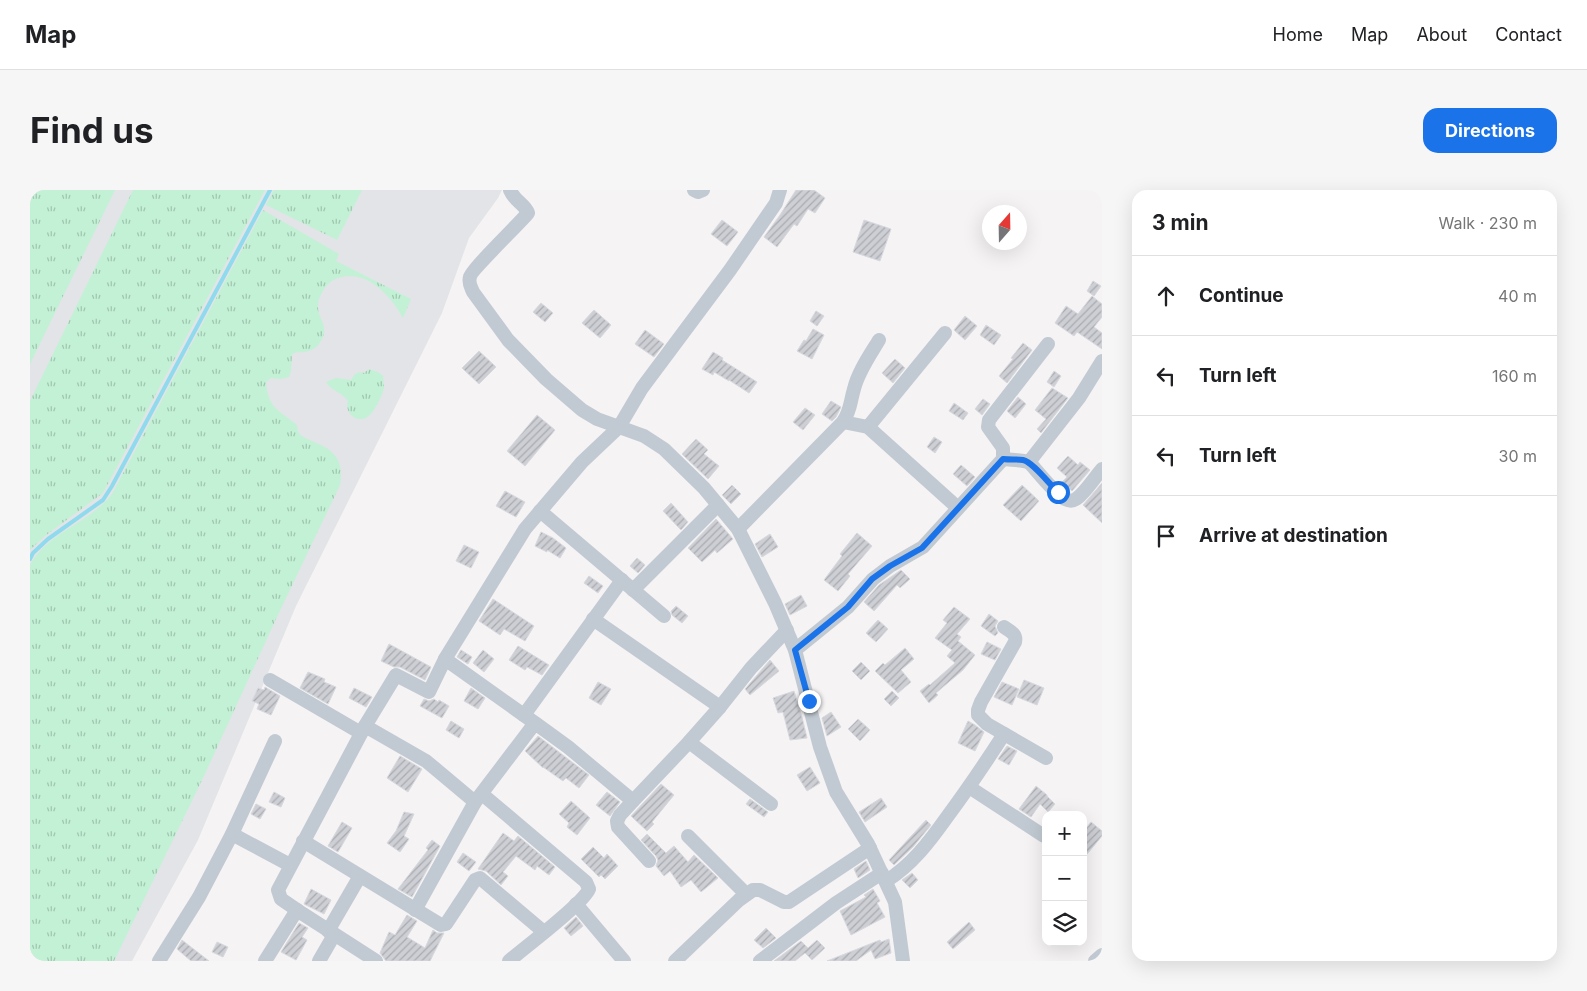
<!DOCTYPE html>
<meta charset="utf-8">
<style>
body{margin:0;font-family:Inter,sans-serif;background:#f6f6f6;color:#202124}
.controls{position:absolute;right:15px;bottom:15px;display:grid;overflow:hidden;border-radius:10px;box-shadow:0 5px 20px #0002}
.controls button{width:45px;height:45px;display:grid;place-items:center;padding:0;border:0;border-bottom:1px solid #e0e0e0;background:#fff;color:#202124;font:25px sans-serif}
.compass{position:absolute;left:952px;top:15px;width:45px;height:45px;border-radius:50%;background:#fff;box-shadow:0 5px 20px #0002;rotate:20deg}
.stop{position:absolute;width:15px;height:15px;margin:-11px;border:4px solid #1a73e8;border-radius:50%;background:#fff}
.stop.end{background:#1a73e8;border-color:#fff;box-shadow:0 1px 5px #0008}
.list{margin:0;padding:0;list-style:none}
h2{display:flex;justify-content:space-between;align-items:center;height:65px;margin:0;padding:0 20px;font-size:21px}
h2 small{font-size:16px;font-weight:400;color:#757577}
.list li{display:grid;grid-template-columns:32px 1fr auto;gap:15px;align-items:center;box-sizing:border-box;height:80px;padding:0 20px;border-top:1px solid #e0e0e0}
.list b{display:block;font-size:19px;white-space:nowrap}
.list em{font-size:16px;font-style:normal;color:#757577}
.icon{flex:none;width:28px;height:28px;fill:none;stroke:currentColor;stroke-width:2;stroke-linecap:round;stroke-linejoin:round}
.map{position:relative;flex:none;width:1072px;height:771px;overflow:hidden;border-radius:15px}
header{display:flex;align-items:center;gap:30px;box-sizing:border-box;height:70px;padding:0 25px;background:#fff;border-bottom:1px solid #e0e0e0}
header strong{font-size:24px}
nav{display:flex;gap:28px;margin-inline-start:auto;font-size:18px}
.intro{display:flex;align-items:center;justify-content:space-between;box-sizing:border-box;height:120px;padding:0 30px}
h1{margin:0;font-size:35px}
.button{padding:12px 22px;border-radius:15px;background:#1a73e8;color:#fff;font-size:18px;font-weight:700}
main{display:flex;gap:30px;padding:0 30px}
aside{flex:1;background:#fff;border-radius:15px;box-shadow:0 5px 20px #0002}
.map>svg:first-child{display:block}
</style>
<header>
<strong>Map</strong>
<nav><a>Home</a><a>Map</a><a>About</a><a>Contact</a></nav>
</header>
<div class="intro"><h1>Find us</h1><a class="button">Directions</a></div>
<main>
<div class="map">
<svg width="1072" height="771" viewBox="0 0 1072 771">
<defs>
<pattern id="grass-tufts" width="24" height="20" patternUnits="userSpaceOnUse" patternTransform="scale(1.25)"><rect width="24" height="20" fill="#c3f1d5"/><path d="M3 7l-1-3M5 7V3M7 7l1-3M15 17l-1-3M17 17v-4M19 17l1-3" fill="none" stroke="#a0c6b0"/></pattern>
<pattern id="building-hatch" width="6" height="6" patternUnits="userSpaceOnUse" patternTransform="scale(1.25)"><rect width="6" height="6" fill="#cdcfd5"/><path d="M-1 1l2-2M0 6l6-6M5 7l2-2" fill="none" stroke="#a8abb0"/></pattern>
</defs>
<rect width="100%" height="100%" fill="#f5f3f3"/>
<polygon fill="#e2e4e7" points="0,0 472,0 468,8 439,48 412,123 266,416 168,650 102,771 0,771"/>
<g fill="url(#grass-tufts)">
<polygon points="0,0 85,0 0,174"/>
<polygon points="103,0 235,0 73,303 15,346 0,360 0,211"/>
<polygon points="244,0 332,0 307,50 236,15"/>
<path d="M 233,20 L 309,64 L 306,71 L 381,109 L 373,128 C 360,104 333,75 303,90 C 295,95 288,107 288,116 C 287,127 299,136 292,149 C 287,160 277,163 267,162 L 262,164 L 261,181 L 259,187 L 251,189 L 241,188 L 236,192 C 238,219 249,220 267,235 C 267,237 268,242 269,243 C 271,247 278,249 282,251 C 305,260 314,270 310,295 L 246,429 L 174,586 L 84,771 L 0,771 L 0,375 C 18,342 60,333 82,304 Z"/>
<path d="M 339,179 L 348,182 L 353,186 C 353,190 354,194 354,198 C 352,206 342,229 332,229 C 322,230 315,220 318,211 C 312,202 300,200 296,192 L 306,188 L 321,190 L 325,184 L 330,182 L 334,183 Z"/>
</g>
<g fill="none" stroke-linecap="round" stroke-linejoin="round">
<polyline stroke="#90daee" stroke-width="4" points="0,369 3,363 18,349 73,310 82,296 240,0"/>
</g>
<g fill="url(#building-hatch)" stroke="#d7d9de">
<polygon points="766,0 784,0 795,8 785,23 778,19 767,36 764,34 747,57 734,47 750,25"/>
<polygon points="692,30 708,42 697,56 681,44"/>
<polygon points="834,30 861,39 850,71 823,62"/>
<polygon points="1063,91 1071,96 1064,106 1057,101"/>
<polygon points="1062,106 1072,114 1072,127 1064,137 1072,143 1072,159 1047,142 1044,146 1025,133 1036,116 1048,124"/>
<polygon points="511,113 523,123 515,132 503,122"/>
<polygon points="564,120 581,135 570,148 552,133"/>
<polygon points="786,121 794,126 787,136 780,131"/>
<polygon points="935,126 947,136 935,150 924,140"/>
<polygon points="956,135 971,145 964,155 950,145"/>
<polygon points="783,139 794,145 782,169 767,161 774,150 776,151"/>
<polygon points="615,140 634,154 624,167 605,154"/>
<polygon points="993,153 1002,160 977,193 969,186 983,169 981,168"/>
<polygon points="449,161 466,177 449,194 432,178"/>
<polygon points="683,162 693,168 692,170 727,192 719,203 699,190 699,191 684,182 683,185 672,179"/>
<polygon points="865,169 875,178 863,193 852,183"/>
<polygon points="1024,181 1031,186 1024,197 1017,192"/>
<polygon points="1022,198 1038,208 1011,243 1007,239 1016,229 1005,220"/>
<polygon points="988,207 996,214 985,228 977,221"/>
<polygon points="953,209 960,214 952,225 945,219"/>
<polygon points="801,211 811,217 806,227 802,231 792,224"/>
<polygon points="924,213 938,223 933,230 919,221"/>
<polygon points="775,218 785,225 773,240 763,232"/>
<polygon points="507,225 525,240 495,276 477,261"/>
<polygon points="904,247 912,252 905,263 897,257"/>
<polygon points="666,249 678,260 674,264 689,276 678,289 652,264"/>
<polygon points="1038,266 1048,275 1050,272 1060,280 1042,301 1032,292 1037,287 1027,278"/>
<polygon points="931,275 945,287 937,296 923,284"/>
<polygon points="1072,293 1072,333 1053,315"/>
<polygon points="702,295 711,304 701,314 692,305"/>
<polygon points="992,295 1009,311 991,331 973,315"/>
<polygon points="475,301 495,312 486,327 466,316"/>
<polygon points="641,313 658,332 651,340 633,321"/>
<polygon points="686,329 703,349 687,363 685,360 672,372 658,358"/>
<polygon points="511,342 523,348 536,358 530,368 517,360 517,362 505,356"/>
<polygon points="827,343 842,356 818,384 820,386 808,401 794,390 812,366 810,364"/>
<polygon points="740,344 748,357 732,367 725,354"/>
<polygon points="434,355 449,362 441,378 426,371"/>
<polygon points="607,368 615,375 608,383 600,376"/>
<polygon points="871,380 880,389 870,398 867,395 844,421 834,412 849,395"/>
<polygon points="559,386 573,396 568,403 554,393"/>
<polygon points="771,405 777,416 760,425 755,414"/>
<polygon points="463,409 504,436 495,451 474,439 470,445 449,431"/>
<polygon points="646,416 658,426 652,433 642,425 641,421"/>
<polygon points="924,417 940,429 927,444 931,447 928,451 945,465 933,480 906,503 908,505 899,513 890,501 899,494 900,495 925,473 917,466 922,460 905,448 917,433 913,430"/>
<polygon points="959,424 968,431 965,436 968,443 965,446 951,436"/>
<polygon points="848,430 858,439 846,452 836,443"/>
<polygon points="957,452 971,459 965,470 951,464"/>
<polygon points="359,454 401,477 395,490 370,477 364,477 351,471"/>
<polygon points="488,456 519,475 512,485 497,477 495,480 479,470"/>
<polygon points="875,458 884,469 871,480 881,492 868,503 845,481 853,473 855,475"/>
<polygon points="431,460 442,467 438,474 427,467"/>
<polygon points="453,460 464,469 454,482 443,473"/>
<polygon points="740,470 749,481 720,505 715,499"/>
<polygon points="831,472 840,481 831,490 822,481"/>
<polygon points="278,482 295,489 294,492 306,497 298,514 270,498"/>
<polygon points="994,490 1014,498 1007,515 987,507"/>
<polygon points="568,492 581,499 571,515 559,508"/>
<polygon points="972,492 989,499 982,515 964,507"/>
<polygon points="235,497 250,506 241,525 227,519 229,514 222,511 228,498 234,500"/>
<polygon points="324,498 342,507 336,517 319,508"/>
<polygon points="441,498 455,508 448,519 434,511"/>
<polygon points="764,501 772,527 777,548 760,550 753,522 748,523 743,508"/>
<polygon points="862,501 869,508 861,516 854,509"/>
<polygon points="394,509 399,511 404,509 408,512 409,510 419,516 412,528 390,516"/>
<polygon points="801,522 811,537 797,546 792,528"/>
<polygon points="828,529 840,540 830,551 818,539"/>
<polygon points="421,531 434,539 429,548 416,540"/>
<polygon points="938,531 945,535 954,542 945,561 928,553"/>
<polygon points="508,546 559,585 549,598 536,588 533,591 513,577 513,578 495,561"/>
<polygon points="977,556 987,561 979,575 968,569"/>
<polygon points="370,566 392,579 378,602 357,588"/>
<polygon points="780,577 790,593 777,601 767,585"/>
<polygon points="631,594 644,605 622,632 624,634 617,641 601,626"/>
<polygon points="1006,596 1017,605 1017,606 1025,614 1018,622 1010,614 1001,627 989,619"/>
<polygon points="244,602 255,608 251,617 239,612"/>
<polygon points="577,602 590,612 580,626 566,615"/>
<polygon points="851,608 857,617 835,632 829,622"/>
<polygon points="720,609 738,622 734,627 716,614"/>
<polygon points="541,611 560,628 547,645 537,637 539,633 529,624"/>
<polygon points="226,614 236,619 230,629 221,624"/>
<polygon points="374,622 384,624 374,646 379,649 370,662 357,653 366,641"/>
<polygon points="896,630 901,635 883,657 864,675 859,670"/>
<polygon points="312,632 322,638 308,662 298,656"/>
<polygon points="1061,632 1072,641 1072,646 1053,669 1053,642"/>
<polygon points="473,643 484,651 488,646 525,677 519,685 507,676 505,680 486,666 473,682 478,686 471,695 456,681 448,679"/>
<polygon points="617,644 636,663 644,656 658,672 664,665 688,688 671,702 661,690 651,697 640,681 634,686 626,676 628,670 626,666 611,650"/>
<polygon points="402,650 410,656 382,707 368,699 398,660 396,658"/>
<polygon points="563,657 574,668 577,664 588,676 575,689 571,685 569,687 551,669"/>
<polygon points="433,663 446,672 439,681 427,672"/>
<polygon points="836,671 840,680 828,688 824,679"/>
<polygon points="882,683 888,690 880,698 872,690"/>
<polygon points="281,699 301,710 294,724 274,714"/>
<polygon points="843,699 850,711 847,713 855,727 821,745 810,721 836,707 834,705"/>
<polygon points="377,725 387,731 377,747 395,758 403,740 407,743 414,743 400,771 356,771 350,763 359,742 365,745"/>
<polygon points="546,727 553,736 541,746 534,738"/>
<polygon points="939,732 945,740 923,759 917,752"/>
<polygon points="269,733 278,738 272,747 277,750 266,770 251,762"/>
<polygon points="736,738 746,748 733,758 724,750"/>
<polygon points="859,749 861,763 845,769 841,760 826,771 797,771 850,750 851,752"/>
<polygon points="152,750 179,771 161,771 147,759"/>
<polygon points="787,750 795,758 782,770 775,763 765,771 744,771 771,751 778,758"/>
<polygon points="187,752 198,757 193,767 182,762"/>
</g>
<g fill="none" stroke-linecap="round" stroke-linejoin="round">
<g stroke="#c1cad2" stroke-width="14">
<path d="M 480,0 C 485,12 495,14 498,23 C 489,34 441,80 440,87 C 438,93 441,97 443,102 L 478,150 L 516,189 L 552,220 L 567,229 L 614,246 L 634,259 L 674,298 L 708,339 L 745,413 L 765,460 L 790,557 L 806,602 L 838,654 L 865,712 L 873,771"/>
<polyline points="664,0 668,2 673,0"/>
<polyline points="813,232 838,237 928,318"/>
<polyline points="838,237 915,143"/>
<path d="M 973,269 C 982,270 991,270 999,272 L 1049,208 L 1072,171"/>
<path d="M 999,272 C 1008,282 1024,303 1035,309 C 1039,311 1043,311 1046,309 C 1055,303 1065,287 1072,279"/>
<polyline points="510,321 634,426"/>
<path d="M 708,339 L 813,232 C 821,220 820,212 824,199 C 828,182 840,165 849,150"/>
<polyline points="603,400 688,315"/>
<polyline points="563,429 690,517"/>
<path d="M 974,437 C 980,441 987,444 985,452 L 951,512 L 948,520 L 948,525 L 957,534 L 1016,568"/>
<polyline points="765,460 818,417 843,389 860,376 893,357 973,269 973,258 958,237 959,230 1018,154"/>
<polyline points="415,469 495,339 552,272 589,237 612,198 700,80 746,13 750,0"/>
<polyline points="240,490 331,543"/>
<polyline points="494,525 592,390"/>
<polyline points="505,533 415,469 399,502 366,485 335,536 396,571 445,612 505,533 538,557 603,611 659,552 690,517 721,478 757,440"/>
<polyline points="335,536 248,700 251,709 273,724 346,771"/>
<polyline points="659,552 741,614"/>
<polyline points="939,597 1014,646"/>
<path d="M 452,604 L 556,692 L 559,699 C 554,713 494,758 479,771"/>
<polyline points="603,611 590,625 587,631 588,637 619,671"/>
<polyline points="202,644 260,675"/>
<polyline points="658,646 716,704"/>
<polyline points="273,651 411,735 416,734 445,690 450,688 514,742"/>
<path d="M 856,691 C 881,676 900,651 917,627 C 937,600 956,572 974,544"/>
<polyline points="546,714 594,771"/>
<polyline points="385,720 445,612"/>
<polyline points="298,741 330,686"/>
<polyline points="129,771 169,707 202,644 245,551"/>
<polyline points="235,771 267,720"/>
<polyline points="289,771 304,745"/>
<polyline points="645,771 709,710 723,700 730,700 754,712 759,712 840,658"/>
<polyline points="730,771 806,713 852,683"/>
<polyline points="1065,771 1072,765"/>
</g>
</g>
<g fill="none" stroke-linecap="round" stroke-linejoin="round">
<path stroke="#1a73e8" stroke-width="6" d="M 779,511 L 765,460 L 818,417 L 842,389 L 860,376 L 892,358 L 973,269 C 980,270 987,269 993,270 C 1003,272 1020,295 1028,302"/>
</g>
</svg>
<div class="controls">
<button>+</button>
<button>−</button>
<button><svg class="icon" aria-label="layers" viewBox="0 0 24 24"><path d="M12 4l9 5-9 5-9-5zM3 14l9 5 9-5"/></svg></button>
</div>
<svg class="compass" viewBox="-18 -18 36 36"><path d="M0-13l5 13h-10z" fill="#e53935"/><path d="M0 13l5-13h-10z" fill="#757577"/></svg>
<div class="stop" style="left:1028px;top:302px"></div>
<div class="stop end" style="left:779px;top:511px"></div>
</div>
<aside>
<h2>3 min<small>Walk · 230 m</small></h2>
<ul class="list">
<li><svg class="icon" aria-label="ahead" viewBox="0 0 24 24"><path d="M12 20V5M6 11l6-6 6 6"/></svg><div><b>Continue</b></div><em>40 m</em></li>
<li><svg class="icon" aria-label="left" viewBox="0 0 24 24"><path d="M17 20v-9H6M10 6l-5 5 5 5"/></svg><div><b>Turn left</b></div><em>160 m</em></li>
<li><svg class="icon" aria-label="left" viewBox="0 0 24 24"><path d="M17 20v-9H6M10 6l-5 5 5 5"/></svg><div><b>Turn left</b></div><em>30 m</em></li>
<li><svg class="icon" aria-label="arrive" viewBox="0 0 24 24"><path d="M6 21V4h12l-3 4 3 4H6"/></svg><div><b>Arrive at destination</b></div></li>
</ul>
</aside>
</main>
